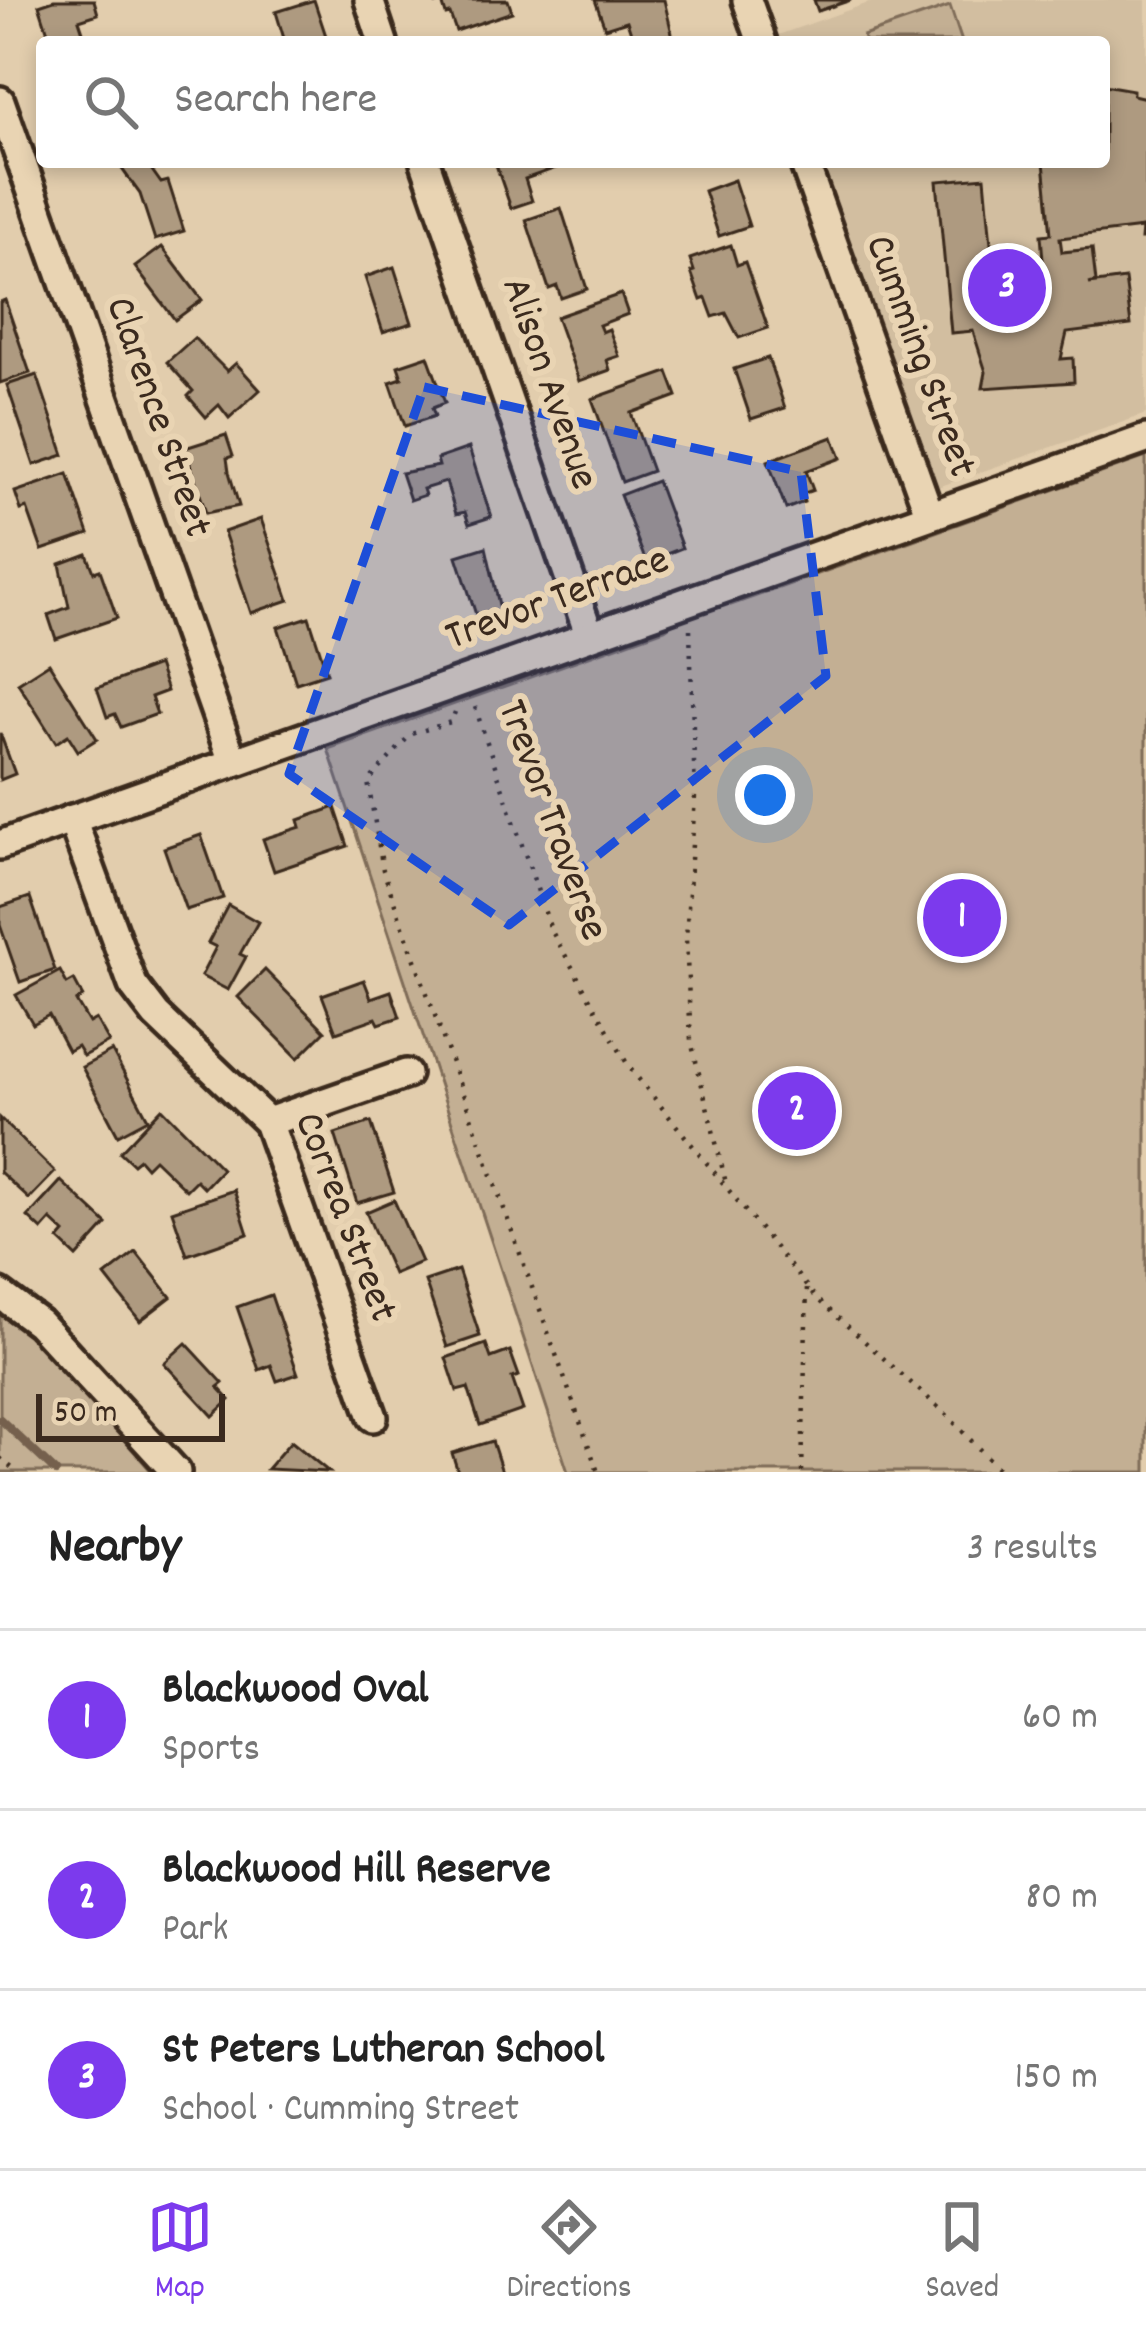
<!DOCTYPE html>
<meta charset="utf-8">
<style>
body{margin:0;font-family:Dekko,sans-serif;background:#f2f2f2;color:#222}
.scale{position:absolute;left:36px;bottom:30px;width:189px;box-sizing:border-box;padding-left:12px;border:6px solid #3b2a1e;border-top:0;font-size:33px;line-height:42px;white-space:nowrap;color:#3b2a1e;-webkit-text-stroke:9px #e9d4b3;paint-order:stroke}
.you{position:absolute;left:765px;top:795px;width:42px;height:42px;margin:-30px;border:9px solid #fff;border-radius:50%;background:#1a73e8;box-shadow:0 0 0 18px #1a73e833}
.badge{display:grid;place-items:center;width:78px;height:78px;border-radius:50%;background:#7c3aed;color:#fff;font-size:39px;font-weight:700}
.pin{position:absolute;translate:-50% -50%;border:6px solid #fff;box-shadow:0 3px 12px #0006}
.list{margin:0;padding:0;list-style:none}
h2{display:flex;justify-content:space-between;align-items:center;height:156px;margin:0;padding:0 48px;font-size:51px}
h2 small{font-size:39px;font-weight:400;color:#767676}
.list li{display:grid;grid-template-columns:78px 1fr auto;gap:36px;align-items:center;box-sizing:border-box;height:180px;padding:0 48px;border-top:3px solid #e0e0e0}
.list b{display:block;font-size:45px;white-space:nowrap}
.list p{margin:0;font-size:39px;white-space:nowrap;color:#767676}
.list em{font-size:39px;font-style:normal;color:#767676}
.icon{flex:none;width:66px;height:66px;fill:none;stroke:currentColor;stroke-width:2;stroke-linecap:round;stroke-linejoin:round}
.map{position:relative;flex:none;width:1146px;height:1472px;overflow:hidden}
.search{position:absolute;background:#fff;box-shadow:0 6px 18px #0003;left:36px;right:36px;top:36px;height:132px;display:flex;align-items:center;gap:30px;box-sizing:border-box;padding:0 42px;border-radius:12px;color:#767676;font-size:45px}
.sheet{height:696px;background:#fff}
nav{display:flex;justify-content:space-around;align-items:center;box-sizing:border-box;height:168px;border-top:3px solid #e0e0e0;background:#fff;font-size:33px;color:#767676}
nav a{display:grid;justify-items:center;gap:6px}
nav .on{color:#7c3aed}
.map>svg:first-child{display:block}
</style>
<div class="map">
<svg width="1146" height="1472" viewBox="0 0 1146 1472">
<rect width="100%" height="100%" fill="#e2cdad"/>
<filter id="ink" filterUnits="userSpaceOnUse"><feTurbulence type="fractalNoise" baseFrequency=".00833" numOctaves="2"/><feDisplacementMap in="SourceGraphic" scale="24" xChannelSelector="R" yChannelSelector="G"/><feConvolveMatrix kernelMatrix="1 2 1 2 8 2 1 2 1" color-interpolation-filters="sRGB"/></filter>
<g filter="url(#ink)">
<polygon fill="#d2bea0" points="877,0 1146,0 1146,414 938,487 823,162 1104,162 1104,42 781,42 778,35"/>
<g fill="#c3af93" stroke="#7f6c58" stroke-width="3">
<polygon points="950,6 962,42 865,42 863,36"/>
<polygon points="1146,457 1146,1472 568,1472 328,749 665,629 728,584 731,605"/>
<polygon points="0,1312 31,1333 152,1472 0,1472"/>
</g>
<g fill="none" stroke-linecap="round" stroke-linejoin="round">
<polyline stroke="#74614e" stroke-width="8" points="0,1419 56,1472"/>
</g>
<g fill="#ae9a80" stroke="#3b2a1e" stroke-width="3">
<polygon points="54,0 94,0 98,14 79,20 86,41 51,42 39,5"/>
<polygon points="314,0 328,42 285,42 276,12"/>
<polygon points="435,0 508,0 512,12 456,31 450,14 446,15 442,2 436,4"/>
<polygon points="595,0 664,0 674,42 634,42 627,21 605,28"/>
<polygon points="814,0 851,0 818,11"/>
<polygon points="1104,85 1133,90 1133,95 1146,98 1146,239 1141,239 1142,228 1060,238 1062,252 1092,249 1096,282 1089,284 1125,279 1131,325 1067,333 1061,359 1073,358 1074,382 983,388 986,372 973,331 951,333 937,181 985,177 995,289 1045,285 1041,235 1051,234 1044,162 1104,162"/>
<polygon points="117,162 146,162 161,183 168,181 184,231 155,240 140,194"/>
<polygon points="495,162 569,162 570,163 525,179 532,201 511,208"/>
<polygon points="734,180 749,226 719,236 704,191"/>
<polygon points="561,208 587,289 561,298 557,286 549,289 526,220"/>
<polygon points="731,245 737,265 745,262 768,328 739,338 726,313 713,317 706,298 701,300 691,272 694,271 690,259"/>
<polygon points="162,247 202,300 175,320 135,267"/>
<polygon points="394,267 412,323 383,332 365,277"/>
<polygon points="621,294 628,314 599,325 602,332 609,329 619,356 607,360 610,370 579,381 556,317"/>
<polygon points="5,300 30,373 0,383 0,302"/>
<polygon points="194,338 227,371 236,363 260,390 229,418 219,405 206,417 188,396 193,391 167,362"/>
<polygon points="428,356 445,403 432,408 435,416 405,426 390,382 402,378 398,366"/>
<polygon points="768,358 785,408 751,419 734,369"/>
<polygon points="668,372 677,396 631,413 652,471 622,482 592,399"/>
<polygon points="37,375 64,455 34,465 7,385"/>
<polygon points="226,435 233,456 227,458 229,472 239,506 206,513 185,448"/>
<polygon points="833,437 841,458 806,471 813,490 802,494 804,502 786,509 768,461"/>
<polygon points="469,448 491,517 469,524 465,512 456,514 446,482 423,489 425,495 410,500 401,473 439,466 437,459"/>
<polygon points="68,474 89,534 42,550 27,508 21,510 15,492"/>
<polygon points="657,481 682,548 646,562 620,495"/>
<polygon points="261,519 289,600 251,613 224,532"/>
<polygon points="486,547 501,614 478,621 457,556"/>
<polygon points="87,554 94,572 100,570 117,618 56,639 48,615 69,607 60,564"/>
<polygon points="309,617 327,673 296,683 278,627"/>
<polygon points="49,663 97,739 78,751 68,735 56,743 18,683"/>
<polygon points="158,665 167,691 151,697 157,714 121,727 115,714 107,717 97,688"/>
<polygon points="0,733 15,774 0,780"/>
<polygon points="335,807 348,846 274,871 263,839 301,827 299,820"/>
<polygon points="201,835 223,898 186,910 164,848"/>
<polygon points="30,897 55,970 20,982 0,925 0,907"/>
<polygon points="228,905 258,922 240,954 246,957 228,990 201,976 216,947 208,943"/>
<polygon points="265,970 325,1031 298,1058 238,997"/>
<polygon points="60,971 67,984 74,980 83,997 76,1001 89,1023 96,1019 109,1042 83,1056 77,1046 68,1051 49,1015 33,1024 16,995"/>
<polygon points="364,980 371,998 391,991 400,1017 379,1024 376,1018 336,1032 322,995"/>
<polygon points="112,1051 148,1119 118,1135 82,1067"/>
<polygon points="162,1108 222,1169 204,1188 196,1180 186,1190 154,1159 146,1167 139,1159 133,1164 120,1152"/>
<polygon points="0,1118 55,1172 29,1199 0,1172"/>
<polygon points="371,1122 394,1192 357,1203 335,1134"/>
<polygon points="61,1181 107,1224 77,1257 59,1240 65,1233 51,1220 42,1230 28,1217"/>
<polygon points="234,1190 248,1234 187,1255 172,1211"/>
<polygon points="394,1200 421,1262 393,1274 366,1212"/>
<polygon points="136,1252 171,1297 140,1321 105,1276"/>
<polygon points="458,1270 480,1336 447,1347 425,1281"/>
<polygon points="271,1295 298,1374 277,1381 271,1365 259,1370 237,1307"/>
<polygon points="186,1343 223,1383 218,1387 230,1400 213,1416 164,1363"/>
<polygon points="486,1344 491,1358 510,1351 519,1376 512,1378 523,1410 480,1425 468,1388 457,1391 446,1358"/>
<polygon points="291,1441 329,1472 267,1469"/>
<polygon points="492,1441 502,1472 458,1472 452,1453"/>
</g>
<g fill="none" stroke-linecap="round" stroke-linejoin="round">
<defs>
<g id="street">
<polyline points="369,0 383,42"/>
<polyline points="747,0 762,42"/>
<polyline points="0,101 233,762"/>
<polyline points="425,162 589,634"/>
<polyline points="804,162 929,513"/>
<polyline points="72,819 133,985 156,1015 268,1122 373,1417"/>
<polyline points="0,845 1146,439"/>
<polyline points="268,1122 406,1074"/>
<polyline points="0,1294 39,1323 176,1472"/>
</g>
</defs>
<use href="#street" stroke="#3b2a1e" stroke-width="36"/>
<g stroke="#3b2a1e" stroke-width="4.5" stroke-dasharray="3 9" stroke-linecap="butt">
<polyline points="690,629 695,796 686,939 691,1041 726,1183"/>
<polyline points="475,707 551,930 629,1067 816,1298 947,1415 1001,1472"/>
<polyline points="455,712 451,722 411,734 368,782 383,870 598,1472"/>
<polyline points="0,1458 17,1472"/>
<polyline points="802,1472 807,1286"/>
</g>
<use href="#street" stroke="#e9d4b3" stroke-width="27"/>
</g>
</g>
<path fill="#1d4ed8" fill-opacity="0.2" stroke="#1d4ed8" stroke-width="9" stroke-dasharray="24 15" stroke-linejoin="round" d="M 424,387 L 801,472 L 826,676 L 509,925 L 289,774 Z"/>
<g text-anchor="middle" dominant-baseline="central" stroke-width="12" stroke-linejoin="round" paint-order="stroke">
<g font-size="42" fill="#3b2a1e" stroke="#e9d4b3">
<text transform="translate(918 357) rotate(70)">Cumming Street</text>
<text transform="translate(547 384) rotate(71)">Alison Avenue</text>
<text transform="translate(156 418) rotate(71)">Clarence Street</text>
<text transform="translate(558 601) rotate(-20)">Trevor Terrace</text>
<text transform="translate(550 821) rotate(70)">Trevor Traverse</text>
<text transform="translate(343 1218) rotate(69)">Correa Street</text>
</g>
</g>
</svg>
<div class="scale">50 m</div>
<div class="you"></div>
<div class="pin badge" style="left:962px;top:918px">1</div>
<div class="pin badge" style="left:797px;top:1111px">2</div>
<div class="pin badge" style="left:1007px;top:288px">3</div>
<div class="search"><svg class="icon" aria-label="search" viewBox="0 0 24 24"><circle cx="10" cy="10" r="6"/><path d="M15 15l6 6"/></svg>Search here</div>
</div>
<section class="sheet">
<h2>Nearby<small>3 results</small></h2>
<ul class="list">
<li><span class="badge">1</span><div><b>Blackwood Oval</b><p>Sports</p></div><em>60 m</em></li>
<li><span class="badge">2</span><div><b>Blackwood Hill Reserve</b><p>Park</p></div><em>80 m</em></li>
<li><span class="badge">3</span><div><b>St Peters Lutheran School</b><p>School · Cumming Street</p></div><em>150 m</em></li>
</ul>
</section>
<nav>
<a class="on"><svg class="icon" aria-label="map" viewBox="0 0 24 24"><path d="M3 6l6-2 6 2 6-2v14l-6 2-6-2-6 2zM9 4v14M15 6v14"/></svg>Map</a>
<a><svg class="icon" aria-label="directions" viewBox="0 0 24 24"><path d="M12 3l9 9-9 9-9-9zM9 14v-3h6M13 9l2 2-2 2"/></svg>Directions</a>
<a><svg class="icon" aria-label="saved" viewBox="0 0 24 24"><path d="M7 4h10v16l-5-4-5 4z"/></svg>Saved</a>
</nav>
